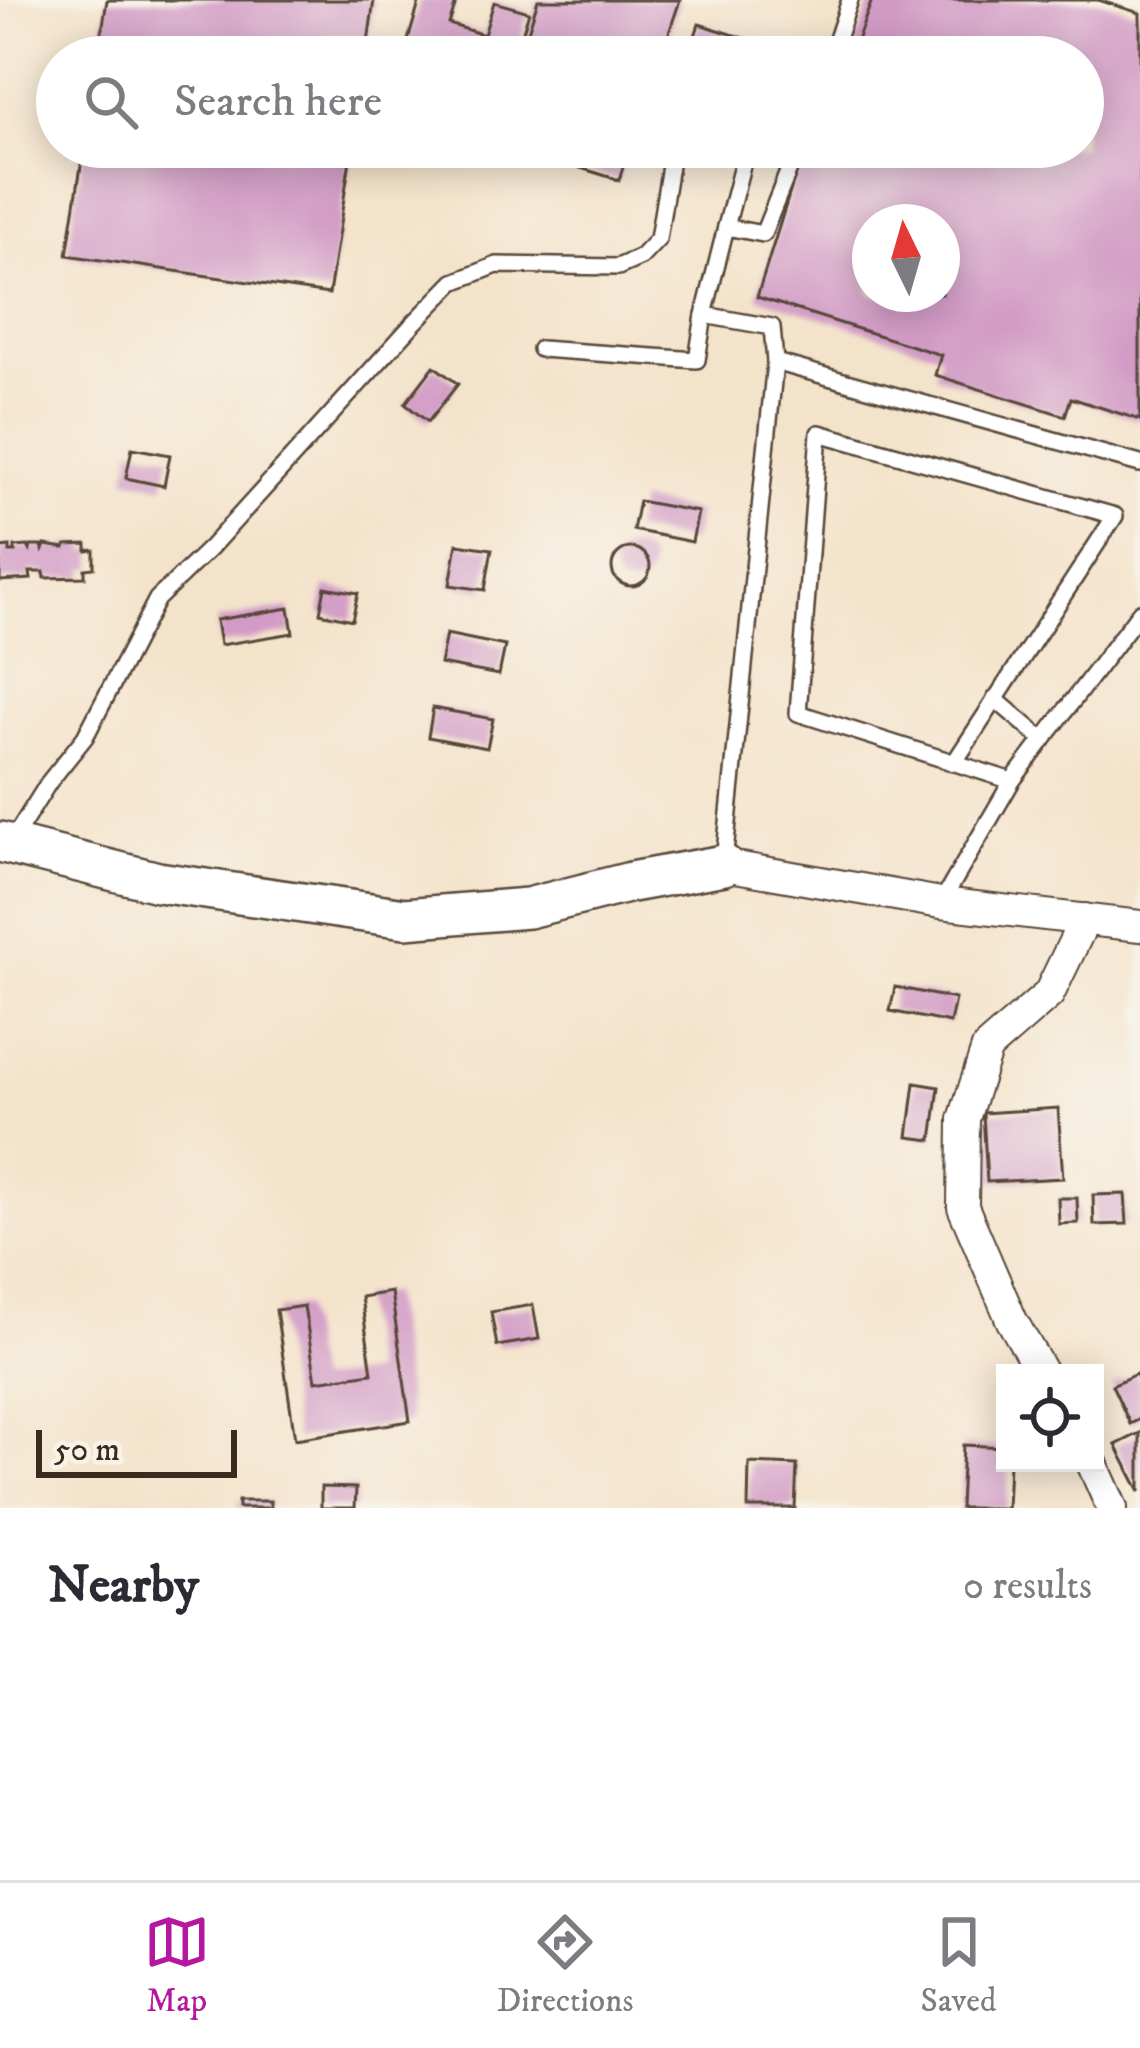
<!DOCTYPE html>
<style>
body{margin:0;font-family:"IM FELL DW Pica",serif;background:#f7f7f7;color:#2b2b33}
.controls{position:absolute;right:36px;bottom:36px;display:grid;overflow:hidden;border-radius:0px;box-shadow:0 6px 30px #0003}
.controls button{width:108px;height:108px;display:grid;place-items:center;padding:0;border:0;border-bottom:3px solid #e1e1e2;background:#fff;color:#2b2b33;font:60px sans-serif}
.compass{position:absolute;left:852px;top:204px;width:108px;height:108px;border-radius:50%;background:#fff;box-shadow:0 6px 30px #0003;rotate:355deg}
.scale{position:absolute;left:36px;bottom:30px;width:201px;box-sizing:border-box;padding-left:12px;border:6px solid #3b2a1e;border-top:0;font-size:33px;line-height:42px;white-space:nowrap;color:#3b2a1e;-webkit-text-stroke:9px #f7f3e8;paint-order:stroke}
.list{margin:0;padding:0;list-style:none}
h2{display:flex;justify-content:space-between;align-items:center;height:156px;margin:0;padding:0 48px;font-size:51px}
h2 small{font-size:39px;font-weight:400;color:#7c7c81}
.icon{flex:none;width:66px;height:66px;fill:none;stroke:currentColor;stroke-width:2;stroke-linecap:round;stroke-linejoin:round}
.map{position:relative;flex:none;width:1140px;height:1508px;overflow:hidden}
.search{position:absolute;background:#fff;box-shadow:0 6px 30px #0003;left:36px;right:36px;top:36px;height:132px;display:flex;align-items:center;gap:30px;box-sizing:border-box;padding:0 42px;border-radius:66px;color:#7c7c81;font-size:45px}
.sheet{height:372px;background:#fff}
nav{display:flex;justify-content:space-around;align-items:center;box-sizing:border-box;height:168px;border-top:3px solid #e1e1e2;background:#fff;font-size:33px;color:#7c7c81}
nav a{display:grid;justify-items:center;gap:6px}
nav .on{color:#b5179e}
.map>svg:first-child{display:block}
</style>
<div class="map">
<svg width="1140" height="1508" viewBox="0 0 1140 1508">
<rect width="100%" height="100%" fill="#f7f3e8"/>
<filter id="ink" filterUnits="userSpaceOnUse"><feTurbulence type="fractalNoise" baseFrequency=".00833" numOctaves="2"/><feDisplacementMap in="SourceGraphic" scale="24" xChannelSelector="R" yChannelSelector="G"/><feConvolveMatrix kernelMatrix="1 2 1 2 8 2 1 2 1" color-interpolation-filters="sRGB"/></filter>
<filter id="wash" filterUnits="userSpaceOnUse"><feTurbulence type="fractalNoise" baseFrequency=".004" numOctaves="4" result="noise"/><feDisplacementMap in="SourceGraphic" scale="48" xChannelSelector="R" yChannelSelector="G"/><feGaussianBlur stdDeviation="2.7" result="paint"/><feColorMatrix in="noise" values="0 0 0 0 0 0 0 0 0 0 0 0 0 0 0 0 0 1.4 0 .05"/><feComposite in="paint" operator="in"/></filter>
<g filter="url(#wash)">
<rect width="100%" height="100%" fill="#f4e3cb"/>
<g id="blocks">
<g fill="#d29bc6" fill-rule="evenodd">
<polygon points="107,0 374,0 366,57 98,57"/>
<polygon points="420,0 457,0 449,24 484,35 494,2 529,12 515,57 403,57"/>
<polygon points="538,0 680,0 661,57 520,57"/>
<path d="M 872,0 L 1098,0 L 1140,13 L 1140,420 L 1071,398 L 1065,416 L 935,375 L 941,355 L 757,297 L 804,147 L 1083,147 L 1083,57 L 851,57 ZM 870,222 L 942,222 L 942,294 L 870,294 Z"/>
<polygon points="699,24 786,51 784,57 688,57"/>
<polygon points="84,147 352,147 329,294 67,255"/>
<polygon points="541,147 629,147 619,180 539,155"/>
<polygon points="434,366 458,384 428,422 405,404"/>
<polygon points="132,448 170,455 164,486 126,478"/>
<polygon points="639,501 698,512 692,542 633,530"/>
<polygon points="87,544 87,551 94,550 94,568 85,569 85,577 45,578 44,572 30,572 31,579 0,581 0,548 10,547 10,552 15,552 15,547 28,546 30,550 31,546 42,546 43,550 45,545 65,548 66,545"/>
<polygon points="457,544 492,549 485,590 450,585"/>
<circle cx="631" cy="567" r="19"/>
<polygon points="325,587 358,593 352,620 320,613"/>
<polygon points="289,608 293,633 220,645 216,620"/>
<polygon points="446,634 505,646 499,675 440,664"/>
<polygon points="433,708 493,719 487,748 428,737"/>
<polygon points="895,987 955,999 950,1023 890,1011"/>
<polygon points="915,1083 939,1087 932,1140 908,1137"/>
<polygon points="1058,1108 1063,1178 987,1182 983,1113"/>
<polygon points="1125,1194 1127,1224 1094,1225 1093,1195"/>
<polygon points="1058,1198 1077,1198 1078,1223 1059,1224"/>
<polygon points="391,1292 410,1421 295,1439 276,1310 304,1306 316,1381 372,1373 361,1297"/>
<polygon points="533,1305 539,1339 497,1346 491,1312"/>
<polygon points="1136,1374 1140,1383 1140,1419 1130,1424 1112,1385"/>
<polygon points="1140,1433 1140,1492 1116,1445"/>
<polygon points="963,1445 1005,1447 1005,1463 1009,1463 1007,1508 960,1508"/>
<polygon points="749,1463 797,1465 795,1508 748,1508"/>
<polygon points="321,1487 356,1488 355,1508 321,1508"/>
<rect x="238" y="1501" width="32" height="7"/>
</g>
</g>
</g>
<g filter="url(#ink)">
<use href="#blocks" fill-opacity="0" stroke="#574638" stroke-width="3"/>
<g fill="none" stroke-linecap="round" stroke-linejoin="round">
<defs>
<g id="lane">
<polyline points="831,57 850,0"/>
<polyline points="726,227 745,154"/>
<polyline points="540,349 697,360 704,315"/>
<polyline points="775,362 772,327 704,315 726,227 763,234 798,147"/>
<polyline points="995,699 1043,740"/>
<polyline points="954,763 1115,516 819,433 798,713 1012,781"/>
<polyline points="12,841 49,782 85,737 157,599 210,548 414,323 454,282 497,265 618,267 641,257 658,239 673,147"/>
<polyline points="724,862 775,362 1140,464"/>
<polyline points="941,903 1012,781 1140,612"/>
</g>
<g id="street">
<polyline points="724,865 941,903 1140,926"/>
<polyline points="1042,1373 1012,1321 963,1207 964,1119 987,1048 1049,994 1085,919"/>
<polyline points="1092,1463 1112,1508"/>
</g>
<polyline id="secondary" points="0,842 158,882 405,918 528,908 631,882 724,865"/>
</defs>
<use href="#lane" stroke="#574638" stroke-width="20"/>
<use href="#street" stroke="#574638" stroke-width="34"/>
<use href="#secondary" stroke="#574638" stroke-width="44"/>
<use href="#lane" stroke="#fff" stroke-width="15"/>
<use href="#street" stroke="#fff" stroke-width="30"/>
<use href="#secondary" stroke="#fff" stroke-width="39"/>
</g>
</g>
</svg>
<div class="controls">
<button><svg class="icon" aria-label="locate" viewBox="0 0 24 24"><circle cx="12" cy="12" r="6"/><path d="M12 2v4M12 18v4M2 12h4M18 12h4"/></svg></button>
</div>
<svg class="compass" viewBox="-18 -18 36 36"><path d="M0-13l5 13h-10z" fill="#e53935"/><path d="M0 13l5-13h-10z" fill="#7c7c81"/></svg>
<div class="scale">50 m</div>
<div class="search"><svg class="icon" aria-label="search" viewBox="0 0 24 24"><circle cx="10" cy="10" r="6"/><path d="M15 15l6 6"/></svg>Search here</div>
</div>
<section class="sheet">
<h2>Nearby<small>0 results</small></h2>
<ul class="list">
</ul>
</section>
<nav>
<a class="on"><svg class="icon" aria-label="map" viewBox="0 0 24 24"><path d="M3 6l6-2 6 2 6-2v14l-6 2-6-2-6 2zM9 4v14M15 6v14"/></svg>Map</a>
<a><svg class="icon" aria-label="directions" viewBox="0 0 24 24"><path d="M12 3l9 9-9 9-9-9zM9 14v-3h6M13 9l2 2-2 2"/></svg>Directions</a>
<a><svg class="icon" aria-label="saved" viewBox="0 0 24 24"><path d="M7 4h10v16l-5-4-5 4z"/></svg>Saved</a>
</nav>
